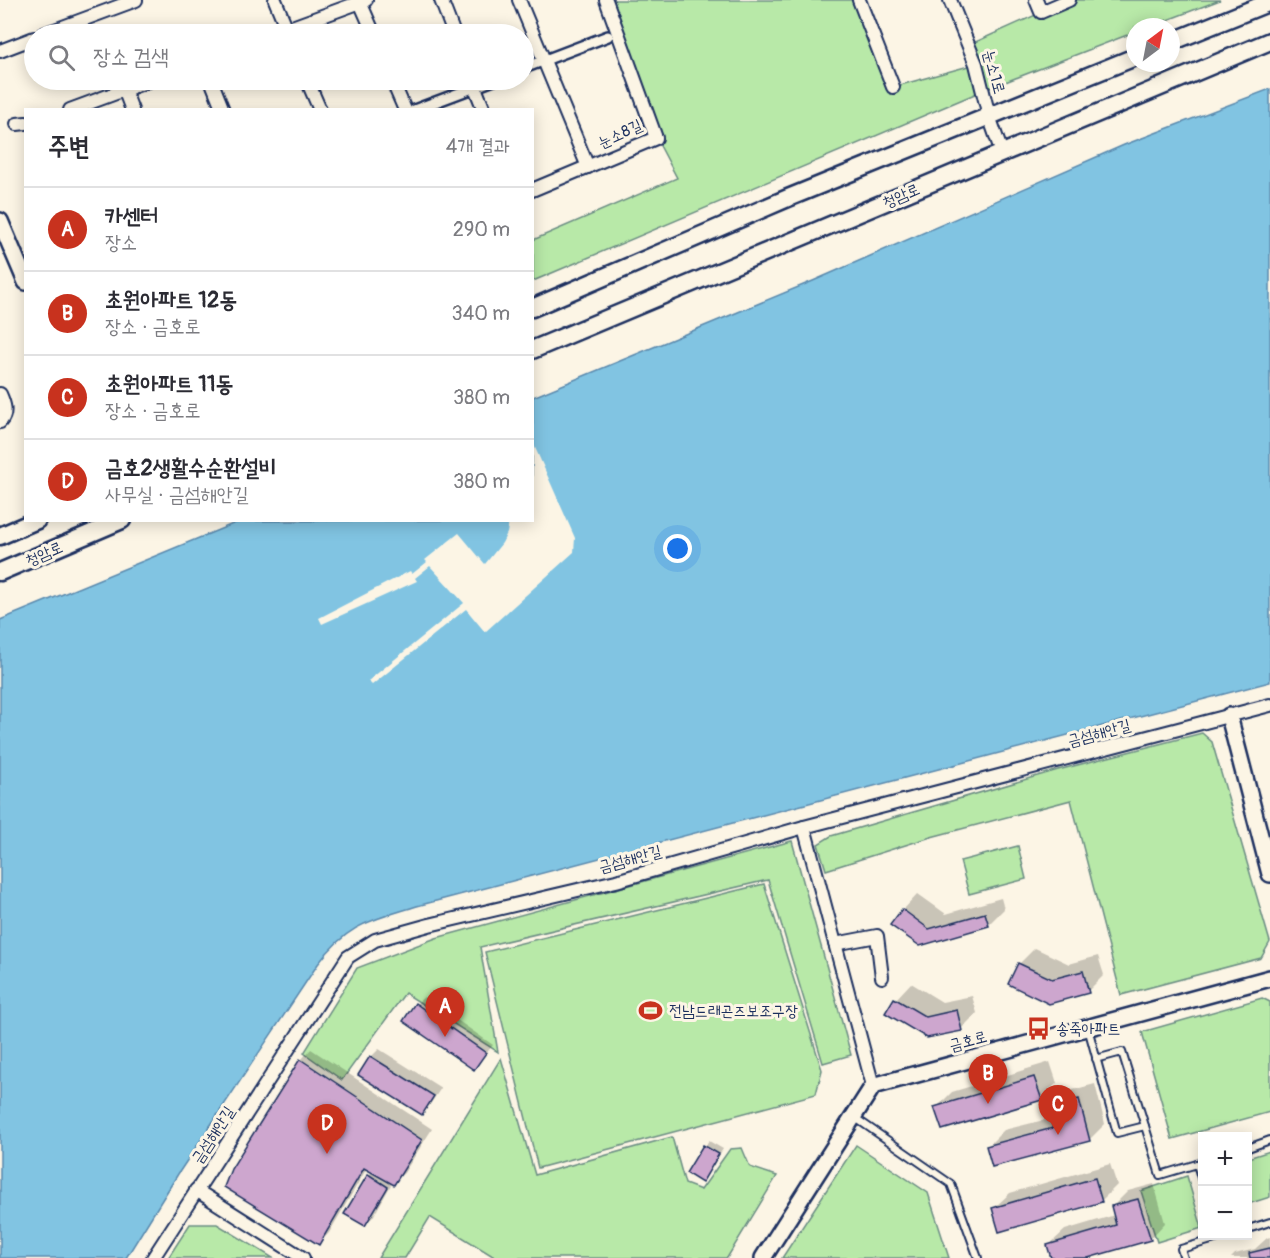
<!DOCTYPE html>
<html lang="ko">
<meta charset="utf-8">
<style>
body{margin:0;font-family:Pangolin,"Poor Story",sans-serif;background:#f2f2f3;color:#2b2b33}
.controls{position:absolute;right:18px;bottom:18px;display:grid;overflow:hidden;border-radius:0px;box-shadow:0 3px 15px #0003}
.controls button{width:54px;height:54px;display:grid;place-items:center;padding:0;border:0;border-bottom:2px solid #e1e1e2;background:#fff;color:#2b2b33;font:30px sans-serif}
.compass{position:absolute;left:1126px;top:18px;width:54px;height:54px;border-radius:50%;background:#fff;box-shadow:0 3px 15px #0003;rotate:32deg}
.you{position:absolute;left:678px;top:549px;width:21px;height:21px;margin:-15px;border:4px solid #fff;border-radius:50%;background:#1a73e8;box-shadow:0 0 0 9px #1a73e833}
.badge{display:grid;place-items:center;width:39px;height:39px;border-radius:50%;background:#c8321e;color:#fff;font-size:20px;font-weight:700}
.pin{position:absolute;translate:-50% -50px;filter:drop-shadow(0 2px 3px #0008)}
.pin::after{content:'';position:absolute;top:32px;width:21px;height:18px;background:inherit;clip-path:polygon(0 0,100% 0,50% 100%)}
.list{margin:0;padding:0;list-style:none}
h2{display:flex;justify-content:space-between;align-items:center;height:78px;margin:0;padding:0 24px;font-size:26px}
h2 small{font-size:20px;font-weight:400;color:#7c7c81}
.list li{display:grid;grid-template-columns:39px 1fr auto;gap:18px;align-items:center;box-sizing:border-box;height:84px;padding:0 24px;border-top:2px solid #e1e1e2}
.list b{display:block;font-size:22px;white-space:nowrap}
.list p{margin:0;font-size:20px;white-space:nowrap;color:#7c7c81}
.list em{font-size:20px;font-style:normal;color:#7c7c81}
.icon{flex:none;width:33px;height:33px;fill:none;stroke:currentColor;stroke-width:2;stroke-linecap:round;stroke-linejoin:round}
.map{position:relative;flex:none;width:1270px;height:1258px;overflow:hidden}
.search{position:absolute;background:#fff;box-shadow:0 3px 15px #0003;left:24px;top:24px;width:510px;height:66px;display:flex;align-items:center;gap:15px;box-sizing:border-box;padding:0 21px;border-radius:33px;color:#7c7c81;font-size:22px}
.panel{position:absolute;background:#fff;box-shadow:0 3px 15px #0003;left:24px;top:108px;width:510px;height:414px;border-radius:0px}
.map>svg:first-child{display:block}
</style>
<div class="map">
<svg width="1270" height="1258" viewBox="0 0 1270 1258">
<rect width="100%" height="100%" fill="#fcf5e5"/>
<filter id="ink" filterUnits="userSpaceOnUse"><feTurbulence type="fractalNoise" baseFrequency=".0167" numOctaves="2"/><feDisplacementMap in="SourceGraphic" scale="12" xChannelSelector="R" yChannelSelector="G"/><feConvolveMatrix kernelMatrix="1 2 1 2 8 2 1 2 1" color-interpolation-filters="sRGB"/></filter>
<g filter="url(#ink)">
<g fill="#b8e9a8" stroke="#6a8c83" stroke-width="1.5">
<polygon points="606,0 859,0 893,87 976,64 969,45 1069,0 1220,0 1149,27 1135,27 1135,32 982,91 533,281 533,240 677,178 656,138"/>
<polygon points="1202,733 1212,742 1270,942 1261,958 1121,995 1071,800 931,837 826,870 818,844 831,836 1058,770"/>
<polygon points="792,841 851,1055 823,1063 768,880 480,947 498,1052 405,993 342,1080 304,1053 357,968 436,938"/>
<polygon points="1018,846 1026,879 969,894 960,861"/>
<polygon points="764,884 822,1070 816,1094 538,1168 485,952"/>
<polygon points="1262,998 1270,1002 1270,1112 1172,1139 1142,1032"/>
<polygon points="501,1058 535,1175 672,1137 685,1184 701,1190 730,1149 742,1148 750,1167 777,1176 727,1258 496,1258 430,1217 405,1258 378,1258"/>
<polygon points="856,1145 928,1193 949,1258 782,1258"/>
<polygon points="1270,1151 1270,1197 1248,1204 1248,1158"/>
<polygon points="1187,1176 1202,1228 1157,1242 1141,1191"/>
<polygon points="190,1224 217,1224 273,1258 168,1258"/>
</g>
<path fill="#81c4e2" stroke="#5888ad" stroke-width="1.5" d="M 1270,89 L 1270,682 L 417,906 C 370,921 349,923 318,964 L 178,1174 L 126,1258 L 0,1258 L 0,620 L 240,521 L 532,520 L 533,397 L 813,281 L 1124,145 Z"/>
<polygon fill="#fcf5e5" points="533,443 575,538 574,552 485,632 466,609 372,685 368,681 464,603 430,566 415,578 417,581 322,624 319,618 410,571 412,574 427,562 425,560 459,533 485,564 502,543 507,533 509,521 532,520"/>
<g fill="#0003">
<polygon points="918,894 946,914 1001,898 1004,909 988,925 921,944 903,910"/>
<polygon points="1035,948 1069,964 1098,956 1104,975 1088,991 1049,1003 1019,964"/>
<polygon points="911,983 942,1002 972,996 977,1013 961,1029 887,1012 896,999"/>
<polygon points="424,997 493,1045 474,1068 416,1004"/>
<polygon points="311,1049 432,1129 404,1173 392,1183 373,1217 365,1224 369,1175 373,1171 367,1168 329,1233 319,1243 301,1060"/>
<polygon points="379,1049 441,1088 429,1106 422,1113 360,1075 371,1057"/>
<polygon points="1050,1062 1057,1083 1041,1098 936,1108 952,1092"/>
<polygon points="1095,1084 1105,1124 1089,1140 988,1146 1004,1130 1052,1118 1049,1108 1065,1092"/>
<polygon points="709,1141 723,1149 702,1181 688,1173"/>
<polygon points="1110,1164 1117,1185 1101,1201 994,1208 1010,1193"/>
<polygon points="1154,1184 1165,1223 1150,1239 1083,1258 1052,1258 1049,1245 1065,1230 1115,1215 1112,1207 1128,1191"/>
<polygon points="1270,1237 1270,1258 1231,1258 1235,1254 1255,1249 1267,1238"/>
</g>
<g fill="#cda6ce" stroke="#1b2f5e" stroke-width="1.5">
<polygon points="902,909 929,929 985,913 989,926 920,946 890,925"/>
<polygon points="1018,963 1052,979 1083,971 1089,993 1049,1004 1008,984"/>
<polygon points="894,998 926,1017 957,1010 962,1031 927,1038 885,1013"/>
<polygon points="415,1003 486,1053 474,1070 403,1021"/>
<polygon points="370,1056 434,1096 422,1115 358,1075"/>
<polygon points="300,1059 422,1140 394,1185 364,1168 319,1245 224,1187 231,1169"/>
<polygon points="1034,1077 1042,1100 942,1130 934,1107"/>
<polygon points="1079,1099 1090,1141 992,1167 986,1146 1053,1128 1048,1108"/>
<polygon points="703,1145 719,1154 702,1183 686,1173"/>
<polygon points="368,1174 388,1187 365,1226 344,1214"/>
<polygon points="1095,1178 1102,1202 999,1232 992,1208"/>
<polygon points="1138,1199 1151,1240 1088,1258 1051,1258 1047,1245 1116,1225 1111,1206"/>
<polygon points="1270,1248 1270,1258 1250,1258 1249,1253"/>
</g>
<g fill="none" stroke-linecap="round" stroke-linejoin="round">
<defs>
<g id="service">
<polyline points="1088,1028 1117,1133 1145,1126 1160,1175 1197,1164"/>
<polyline points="1096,1059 1122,1052 1145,1126"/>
<polyline points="854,1117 951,1184 978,1258"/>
<polyline points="1248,1148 1270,1140"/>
<polyline points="1202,1162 1197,1164 1202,1181"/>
<polyline points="1248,1229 1270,1222"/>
<polyline points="1184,1258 1181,1249 1225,1236"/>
</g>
<g id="pedestrian">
<polyline points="524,68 608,36"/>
<polyline points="414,110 494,80"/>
</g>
<g id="minor">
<polyline points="275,0 289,34"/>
<polyline points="441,0 454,34"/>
<polyline points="519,0 588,167"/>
<polyline points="859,0 893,87"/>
<polyline points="950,0 976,64 989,116 1002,153"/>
<polyline points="1036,0 1041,12 1069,0"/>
<polyline points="360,2 374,34"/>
<polyline points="44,34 136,0"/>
<polyline points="273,34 366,0"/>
<polyline points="0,51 34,38"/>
<polyline points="211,80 223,110"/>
<polyline points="307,80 320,110"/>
<polyline points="392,80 405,110"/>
<polyline points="472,80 484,110"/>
<polyline points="124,89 132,110"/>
<polyline points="70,110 151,80"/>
<polyline points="17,124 26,123"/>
<polyline points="532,190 656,138 606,0"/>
<path d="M 0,394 C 4,403 8,413 0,422"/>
<polyline points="804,827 873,1086"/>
<polyline points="835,944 877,936 882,977"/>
<polyline points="196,1190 303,1258"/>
<polyline points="153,1258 348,957 375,940 429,925 616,881 804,827 1270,705"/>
</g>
<g id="tertiary">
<polyline points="0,221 26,282"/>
<polyline points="1229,716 1270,874"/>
<polyline points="763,1258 873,1086 1270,978"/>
</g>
<g id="secondary">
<polyline points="1171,42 1270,2"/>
<polyline points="532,308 788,198 1135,57"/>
<polyline points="532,350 1270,41"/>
<polyline points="0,536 37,520"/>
<polyline points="0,572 122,520"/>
</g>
</defs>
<use href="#service" stroke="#1b2f5e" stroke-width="10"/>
<use href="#pedestrian" stroke="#1b2f5e" stroke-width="14"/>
<use href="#minor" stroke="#1b2f5e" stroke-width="16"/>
<use href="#tertiary" stroke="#1b2f5e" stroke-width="20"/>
<use href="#secondary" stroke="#1b2f5e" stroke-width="21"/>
<use href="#service" stroke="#fcf5e5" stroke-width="6"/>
<use href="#pedestrian" stroke="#fcf5e5" stroke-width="9"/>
<use href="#minor" stroke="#fcf5e5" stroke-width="12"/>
<use href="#tertiary" stroke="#fcf5e5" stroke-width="15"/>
<use href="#secondary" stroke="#fcf5e5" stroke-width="16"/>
</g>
</g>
<defs>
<symbol id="stadium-bare" viewBox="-9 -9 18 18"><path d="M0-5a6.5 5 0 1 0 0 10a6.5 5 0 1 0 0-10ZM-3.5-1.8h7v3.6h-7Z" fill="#c8321e" stroke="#fcf5e5" stroke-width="2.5" paint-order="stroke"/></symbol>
<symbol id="bus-bare" viewBox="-9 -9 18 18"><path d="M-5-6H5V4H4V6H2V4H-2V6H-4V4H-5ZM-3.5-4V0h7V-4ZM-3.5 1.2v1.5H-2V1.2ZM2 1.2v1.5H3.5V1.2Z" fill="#c8321e" stroke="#fcf5e5" stroke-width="2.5" paint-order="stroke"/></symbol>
</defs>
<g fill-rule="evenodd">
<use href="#stadium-bare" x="634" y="994" width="33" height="33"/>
<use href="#bus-bare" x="1022" y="1012" width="33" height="33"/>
</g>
<g text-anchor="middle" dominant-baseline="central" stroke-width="6" stroke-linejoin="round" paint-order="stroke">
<g font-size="16" fill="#1b2f5e" stroke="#fcf5e5">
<text transform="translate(994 72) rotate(75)">눈소1로</text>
<text transform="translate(620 134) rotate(-25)">눈소8길</text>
<text transform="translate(901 196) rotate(-23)">청암로</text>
<text transform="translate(44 554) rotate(-23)">청암로</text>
<text transform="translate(1099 733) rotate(-15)">금섬해안길</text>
<text transform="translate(630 859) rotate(-15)">금섬해안길</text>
<text transform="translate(968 1041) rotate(-15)">금호로</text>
<text transform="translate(213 1135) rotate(-57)">금섬해안길</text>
</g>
<g font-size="16" fill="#1b2f5e" stroke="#fcf5e5" text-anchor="start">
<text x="669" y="1011">전남드래곤즈보조구장</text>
<text x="1056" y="1029">송죽아파트</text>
</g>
</g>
</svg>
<div class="controls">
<button>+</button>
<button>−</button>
</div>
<svg class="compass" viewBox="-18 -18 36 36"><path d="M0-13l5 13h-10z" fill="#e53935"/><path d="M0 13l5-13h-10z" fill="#7c7c81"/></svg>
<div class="you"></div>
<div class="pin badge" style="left:445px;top:1037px">A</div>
<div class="pin badge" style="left:988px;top:1104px">B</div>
<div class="pin badge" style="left:1058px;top:1135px">C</div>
<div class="pin badge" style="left:327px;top:1154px">D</div>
<div class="search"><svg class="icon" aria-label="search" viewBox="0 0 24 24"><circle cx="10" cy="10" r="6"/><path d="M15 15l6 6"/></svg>장소 검색</div>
<section class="panel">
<h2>주변<small>4개 결과</small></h2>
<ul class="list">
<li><span class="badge">A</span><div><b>카센터</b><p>장소</p></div><em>290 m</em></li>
<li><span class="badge">B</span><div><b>초원아파트 12동</b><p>장소 · 금호로</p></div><em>340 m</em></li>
<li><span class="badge">C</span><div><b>초원아파트 11동</b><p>장소 · 금호로</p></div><em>380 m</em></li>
<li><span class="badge">D</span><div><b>금호2생활수순환설비</b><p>사무실 · 금섬해안길</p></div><em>380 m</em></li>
</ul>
</section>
</div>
